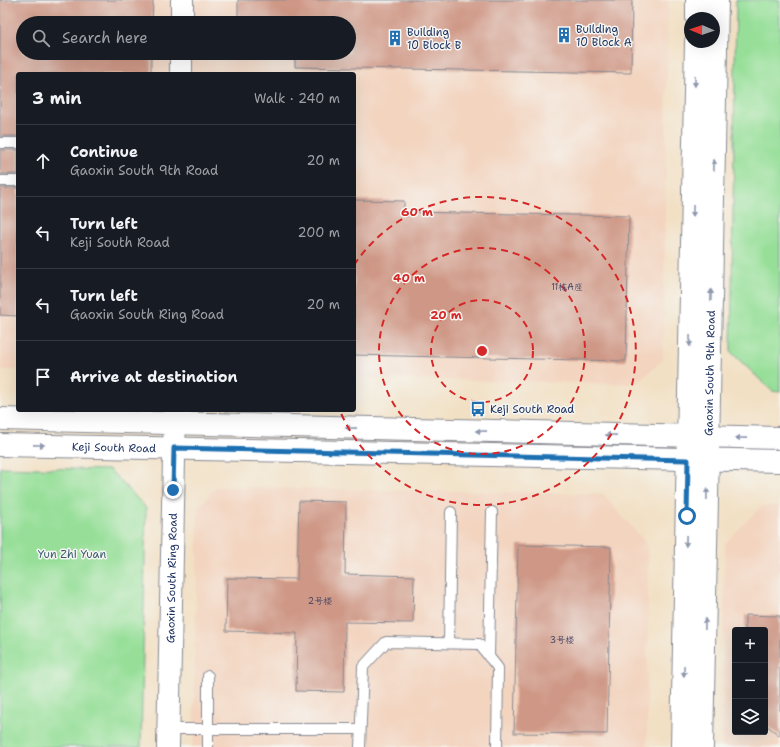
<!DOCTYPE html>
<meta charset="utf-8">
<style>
body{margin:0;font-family:"Shantell Sans","LXGW WenKai TC",sans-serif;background:#242831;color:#f1f3f6}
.controls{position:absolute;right:12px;bottom:12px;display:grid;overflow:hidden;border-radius:4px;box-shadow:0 4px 16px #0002}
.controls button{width:36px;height:36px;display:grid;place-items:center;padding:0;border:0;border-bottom:1px solid #363941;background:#171b24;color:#f1f3f6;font:20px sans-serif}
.compass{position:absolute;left:684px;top:12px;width:36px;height:36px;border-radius:50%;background:#171b24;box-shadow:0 4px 16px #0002;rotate:272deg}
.stop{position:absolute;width:12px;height:12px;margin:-9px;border:3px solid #1f6fb2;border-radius:50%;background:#fff}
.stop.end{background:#1f6fb2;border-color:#fff;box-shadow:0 1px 4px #0008}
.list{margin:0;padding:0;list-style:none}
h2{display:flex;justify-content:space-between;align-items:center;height:52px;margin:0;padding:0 16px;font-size:17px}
h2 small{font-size:13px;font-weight:400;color:#9ea1a6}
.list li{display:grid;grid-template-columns:26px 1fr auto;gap:12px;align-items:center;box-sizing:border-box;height:72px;padding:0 16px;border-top:1px solid #363941}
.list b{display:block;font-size:15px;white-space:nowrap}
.list p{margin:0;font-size:13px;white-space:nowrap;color:#9ea1a6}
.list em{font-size:13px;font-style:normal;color:#9ea1a6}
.icon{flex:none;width:22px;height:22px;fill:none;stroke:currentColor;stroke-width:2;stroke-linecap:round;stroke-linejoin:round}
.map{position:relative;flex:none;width:780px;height:747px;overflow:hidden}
.search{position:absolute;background:#171b24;box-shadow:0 4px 16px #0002;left:16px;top:16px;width:340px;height:44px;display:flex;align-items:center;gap:10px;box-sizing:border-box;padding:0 14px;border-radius:22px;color:#9ea1a6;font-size:15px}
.panel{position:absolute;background:#171b24;box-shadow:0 4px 16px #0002;left:16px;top:72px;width:340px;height:340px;border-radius:4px}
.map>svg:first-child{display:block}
</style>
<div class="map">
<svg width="780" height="747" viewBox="0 0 780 747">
<rect width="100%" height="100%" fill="#f6f6f2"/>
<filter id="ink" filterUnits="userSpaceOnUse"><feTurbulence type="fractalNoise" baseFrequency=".025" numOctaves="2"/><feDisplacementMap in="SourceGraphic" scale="8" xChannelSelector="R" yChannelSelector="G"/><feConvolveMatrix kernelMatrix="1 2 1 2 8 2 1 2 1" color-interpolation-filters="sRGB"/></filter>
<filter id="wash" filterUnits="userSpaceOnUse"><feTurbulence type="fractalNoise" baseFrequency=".012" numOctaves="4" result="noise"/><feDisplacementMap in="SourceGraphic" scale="16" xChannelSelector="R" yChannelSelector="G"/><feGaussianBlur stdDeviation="0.9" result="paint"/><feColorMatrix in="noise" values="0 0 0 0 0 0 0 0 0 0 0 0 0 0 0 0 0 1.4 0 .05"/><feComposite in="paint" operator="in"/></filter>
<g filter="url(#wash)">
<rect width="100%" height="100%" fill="#f2e0c4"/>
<g fill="#f3d4bf" fill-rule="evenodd">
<path d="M 0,0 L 668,0 L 663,360 L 635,384 L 354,378 L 354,74 L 18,74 L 18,370 L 0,370 ZM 23,23 L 349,23 L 349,53 L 23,53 Z"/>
<polygon points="216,487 602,494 648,545 647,747 193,747 198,508"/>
<path d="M 761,506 L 780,506 L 780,747 L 722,747 L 725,544 ZM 735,630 L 765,630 L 765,732 L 735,732 Z"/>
</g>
<g fill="#97df99" stroke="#59877c">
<polygon points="736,0 780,0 780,392 772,391 731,352"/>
<polygon points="0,467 110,470 146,508 141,747 0,747"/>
</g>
<g id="blocks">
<g fill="#cf9886">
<polygon points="0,0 153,0 152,23 23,23 23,53 151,53 151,74 18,74 18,136 0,136"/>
<polygon points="238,0 632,0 631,73 295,67 295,53 349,53 349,23 238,22"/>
<rect x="0" y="150" width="18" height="24"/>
<polygon points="0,188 18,188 18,316 0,315"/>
<polygon points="354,200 404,201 404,212 629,216 626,361 354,355"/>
<polygon points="299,501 346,502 345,574 414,576 413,623 345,622 344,692 296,691 297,633 226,631 227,578 297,579"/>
<polygon points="518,545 611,547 607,734 514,733"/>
<polygon points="745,615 780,616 780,736 765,724 765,630 745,630"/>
</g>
</g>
</g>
<g filter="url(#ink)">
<use href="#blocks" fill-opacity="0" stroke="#868891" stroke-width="1"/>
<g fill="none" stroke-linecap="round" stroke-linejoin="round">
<defs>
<g id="service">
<polyline points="0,143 18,143"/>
<polyline points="0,181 18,181"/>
<polyline points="449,643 451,512"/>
<polyline points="489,657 492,512"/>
<polyline points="168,729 360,729"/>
<polyline points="208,747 208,676"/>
<polyline points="360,747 363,667 386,642 479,644 498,668 497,747"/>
</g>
<g id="tertiary">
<polyline points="697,18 697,0"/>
<polyline points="182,23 182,0"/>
<polyline points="181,74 181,53"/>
<path id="s1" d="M 168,747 L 175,410"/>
<polyline points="682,747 696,42"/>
<path id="s2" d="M 702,747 L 717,0"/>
</g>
<g id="secondary">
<polyline points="0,419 780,438"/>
<path id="s3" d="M 0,445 L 780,461"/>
</g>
</defs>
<use href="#service" stroke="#868891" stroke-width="12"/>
<use href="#tertiary" stroke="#868891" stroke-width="24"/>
<use href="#secondary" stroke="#868891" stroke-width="24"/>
<use href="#service" stroke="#fff" stroke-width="10"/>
<use href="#tertiary" stroke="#fff" stroke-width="22"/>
<use href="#secondary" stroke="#fff" stroke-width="22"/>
</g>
<defs><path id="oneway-solid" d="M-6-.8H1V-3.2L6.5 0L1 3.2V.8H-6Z"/></defs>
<g fill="#8d97ae">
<use href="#oneway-solid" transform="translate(695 81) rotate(91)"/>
<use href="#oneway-solid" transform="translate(714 165) rotate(-89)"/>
<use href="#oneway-solid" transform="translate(693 211) rotate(91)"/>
<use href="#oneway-solid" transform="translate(711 295) rotate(-89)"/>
<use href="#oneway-solid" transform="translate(690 341) rotate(91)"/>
<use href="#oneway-solid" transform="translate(351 428) rotate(-179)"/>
<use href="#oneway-solid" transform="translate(481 431) rotate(-179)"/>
<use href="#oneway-solid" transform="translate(611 435) rotate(-179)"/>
<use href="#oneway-solid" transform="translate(741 438) rotate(-179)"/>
<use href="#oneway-solid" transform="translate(39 445) rotate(1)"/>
<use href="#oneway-solid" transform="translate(707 494) rotate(-89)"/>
<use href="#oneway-solid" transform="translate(686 541) rotate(91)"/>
<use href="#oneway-solid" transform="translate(705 624) rotate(-89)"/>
<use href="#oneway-solid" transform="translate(684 671) rotate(91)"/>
</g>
</g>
<g fill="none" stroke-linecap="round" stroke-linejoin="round" filter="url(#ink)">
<polyline stroke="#1f6fb2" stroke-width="5" points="173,490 174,448 688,460 687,516"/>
</g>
<g fill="none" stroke="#d62828" stroke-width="2" stroke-dasharray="7 5">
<circle cx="482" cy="351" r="51"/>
<circle cx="482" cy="351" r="103"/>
<path d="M354 265A154 154 0 1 1 340 411"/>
</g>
<defs>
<symbol id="building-bare" viewBox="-9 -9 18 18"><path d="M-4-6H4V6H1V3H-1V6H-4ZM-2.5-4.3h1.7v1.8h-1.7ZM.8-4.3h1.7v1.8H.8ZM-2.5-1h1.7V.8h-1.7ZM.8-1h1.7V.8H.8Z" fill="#1f6fb2" stroke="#f6f6f2" stroke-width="2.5" paint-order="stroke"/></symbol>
<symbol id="bus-bare" viewBox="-9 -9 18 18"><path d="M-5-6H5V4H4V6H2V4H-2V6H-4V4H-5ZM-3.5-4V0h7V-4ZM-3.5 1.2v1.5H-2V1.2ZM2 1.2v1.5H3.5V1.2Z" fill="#1f6fb2" stroke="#f6f6f2" stroke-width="2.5" paint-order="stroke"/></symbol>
</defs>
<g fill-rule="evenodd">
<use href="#building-bare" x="553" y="24" width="22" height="22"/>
<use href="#building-bare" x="384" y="27" width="22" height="22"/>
<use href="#bus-bare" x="467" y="398" width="22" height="22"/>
</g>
<g text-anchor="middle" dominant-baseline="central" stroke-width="3" stroke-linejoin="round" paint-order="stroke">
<g font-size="9" fill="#484968">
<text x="567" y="287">11栋A座</text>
<text x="320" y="601">2号楼</text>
<text x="562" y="640">3号楼</text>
</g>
<g font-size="11" fill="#1b2f5e" stroke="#f6f6f2" text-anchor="start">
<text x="576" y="29">Building<tspan x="576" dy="13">10 Block A</tspan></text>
<text x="407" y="32">Building<tspan x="407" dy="13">10 Block B</tspan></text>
<text x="490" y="409">Keji South Road</text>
</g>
<g font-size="11" fill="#1b2f5e" stroke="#f6f6f2">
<text stroke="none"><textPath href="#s2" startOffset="374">Gaoxin South 9th Road</textPath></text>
<text stroke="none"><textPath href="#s3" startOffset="114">Keji South Road</textPath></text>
<text stroke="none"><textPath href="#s1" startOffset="169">Gaoxin South Ring Road</textPath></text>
</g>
<g font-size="11" fill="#3a5b6d" stroke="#f6f6f2">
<text x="72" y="554">Yun Zhi Yuan</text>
</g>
</g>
<circle cx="482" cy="351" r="6" fill="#d62828" stroke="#f6f6f2" stroke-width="2"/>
<g font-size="12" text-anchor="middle" font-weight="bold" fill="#d62828" stroke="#f6f6f2" stroke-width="3" stroke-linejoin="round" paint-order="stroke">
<text x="417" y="216">60 m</text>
<text x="409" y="282">40 m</text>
<text x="446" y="319">20 m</text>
</g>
</svg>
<div class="controls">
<button>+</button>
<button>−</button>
<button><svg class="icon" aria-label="layers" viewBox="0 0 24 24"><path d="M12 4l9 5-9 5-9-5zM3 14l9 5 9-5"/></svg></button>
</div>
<svg class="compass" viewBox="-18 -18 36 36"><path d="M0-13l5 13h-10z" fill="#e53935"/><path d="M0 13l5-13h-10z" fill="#9ea1a6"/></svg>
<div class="stop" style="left:687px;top:516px"></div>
<div class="stop end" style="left:173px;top:490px"></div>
<div class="search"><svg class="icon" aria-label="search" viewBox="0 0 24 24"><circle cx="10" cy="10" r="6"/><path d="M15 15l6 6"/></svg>Search here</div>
<section class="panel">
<h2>3 min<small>Walk · 240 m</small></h2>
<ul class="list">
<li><svg class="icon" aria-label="ahead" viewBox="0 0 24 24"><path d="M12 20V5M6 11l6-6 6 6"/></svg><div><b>Continue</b><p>Gaoxin South 9th Road</p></div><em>20 m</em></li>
<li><svg class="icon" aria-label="left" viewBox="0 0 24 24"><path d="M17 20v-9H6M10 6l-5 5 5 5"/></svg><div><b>Turn left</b><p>Keji South Road</p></div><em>200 m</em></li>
<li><svg class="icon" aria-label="left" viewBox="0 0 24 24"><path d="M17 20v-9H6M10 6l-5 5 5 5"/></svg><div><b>Turn left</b><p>Gaoxin South Ring Road</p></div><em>20 m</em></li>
<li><svg class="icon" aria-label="arrive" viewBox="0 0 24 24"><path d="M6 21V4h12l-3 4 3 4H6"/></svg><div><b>Arrive at destination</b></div></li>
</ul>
</section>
</div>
